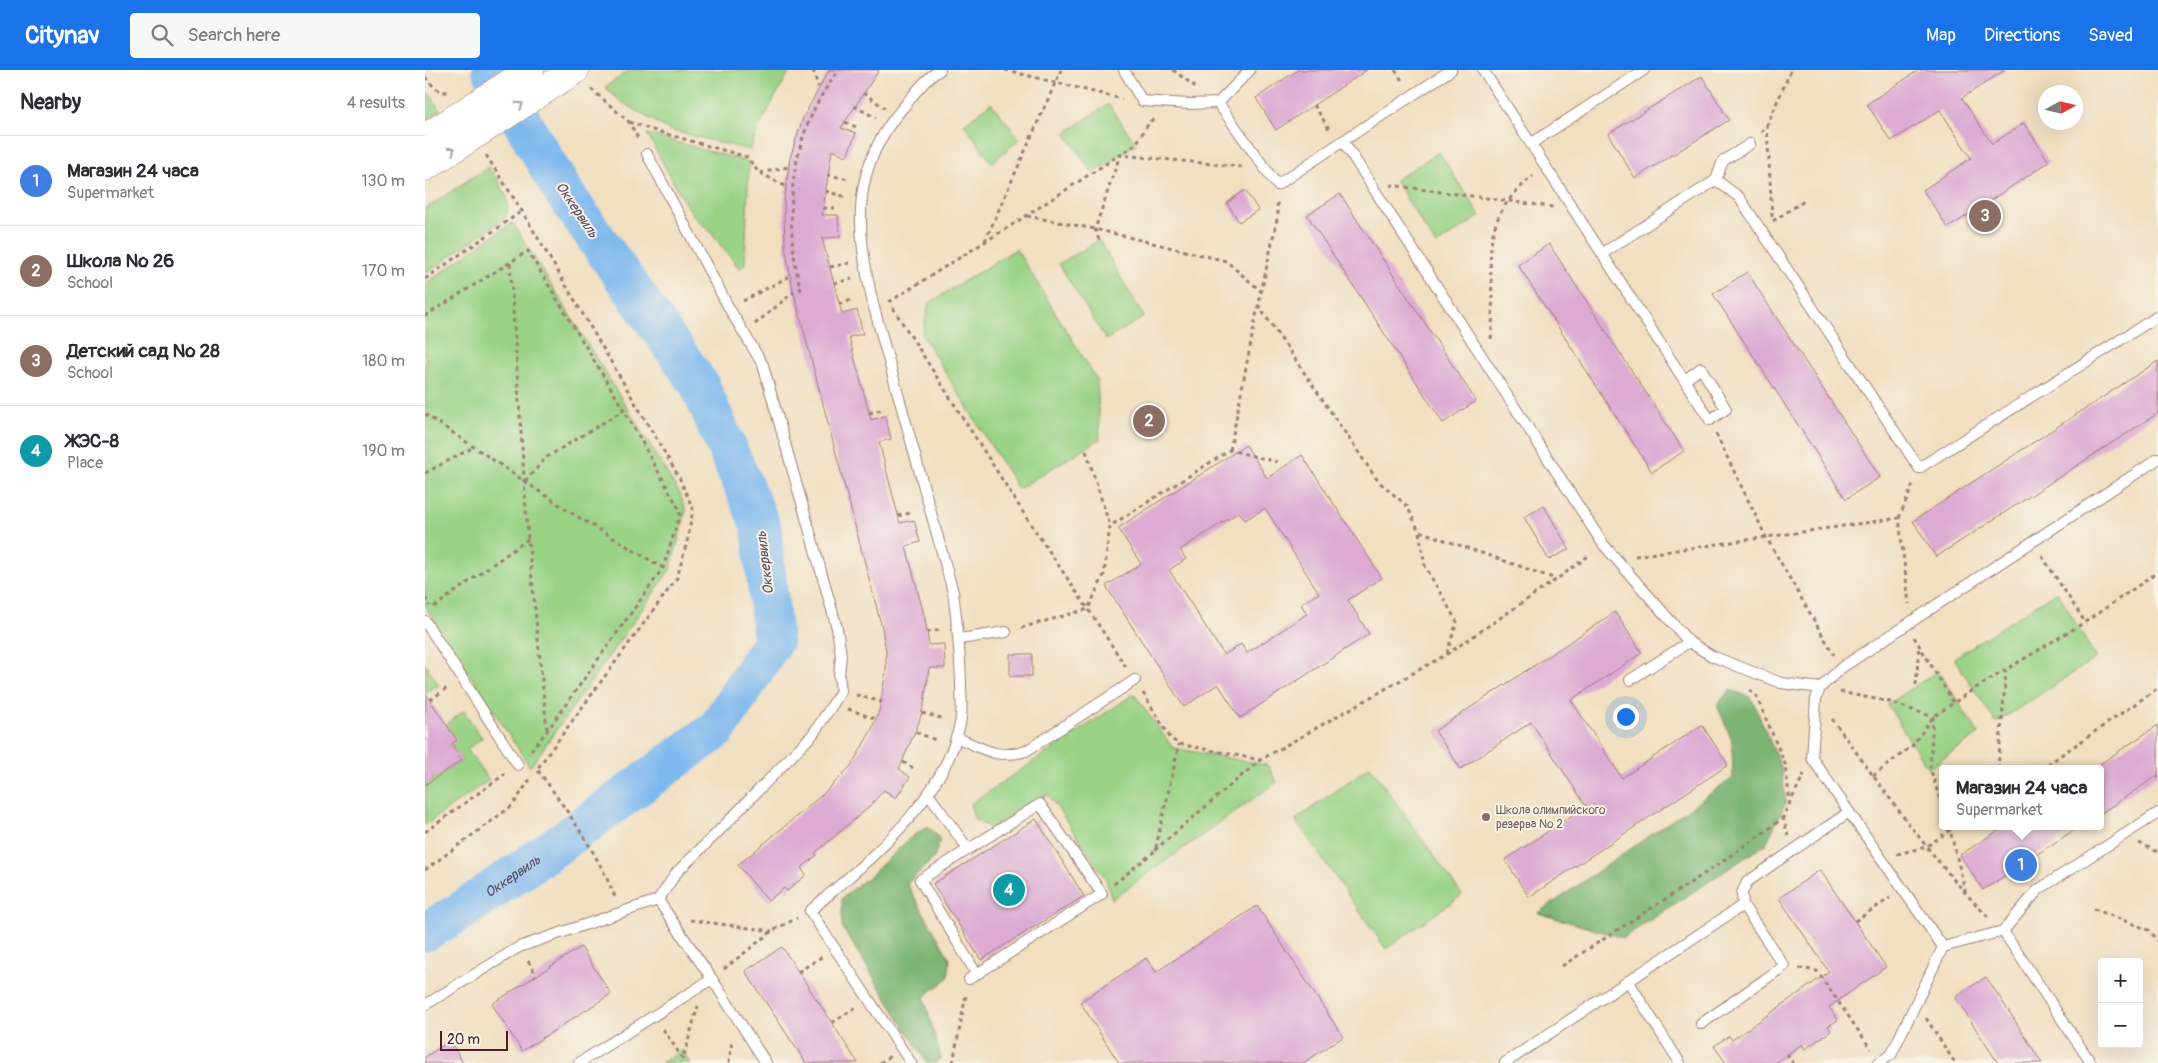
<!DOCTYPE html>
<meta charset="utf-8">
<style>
body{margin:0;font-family:Pangolin,sans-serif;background:#f7f7f7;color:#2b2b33}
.controls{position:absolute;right:15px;bottom:15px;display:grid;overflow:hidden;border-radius:5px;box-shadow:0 5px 20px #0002}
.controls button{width:45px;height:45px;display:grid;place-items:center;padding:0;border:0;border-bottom:1px solid #e1e1e2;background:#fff;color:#2b2b33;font:25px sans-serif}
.compass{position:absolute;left:1613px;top:15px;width:45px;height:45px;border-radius:50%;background:#fff;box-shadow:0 5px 20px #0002;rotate:82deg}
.scale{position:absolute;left:15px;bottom:12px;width:68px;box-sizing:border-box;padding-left:5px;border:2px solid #4a1f2b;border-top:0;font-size:14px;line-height:18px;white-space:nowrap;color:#4a1f2b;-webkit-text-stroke:4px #f7f3e8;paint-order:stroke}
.you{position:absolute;left:1200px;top:646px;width:18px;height:18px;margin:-12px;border:4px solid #fff;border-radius:50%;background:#1a73e8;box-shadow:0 0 0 8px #1a73e833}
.badge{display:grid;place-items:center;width:32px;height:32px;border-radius:50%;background:#1a73e8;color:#fff;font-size:16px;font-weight:700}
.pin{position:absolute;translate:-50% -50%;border:2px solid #fff;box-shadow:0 1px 5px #0006}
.popup{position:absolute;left:1514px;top:695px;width:165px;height:65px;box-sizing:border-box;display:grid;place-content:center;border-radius:5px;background:#fff;filter:drop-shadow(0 1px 4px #0005);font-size:16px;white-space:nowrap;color:#7c7c81}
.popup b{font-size:19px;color:#2b2b33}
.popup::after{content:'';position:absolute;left:50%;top:100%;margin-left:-10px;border:10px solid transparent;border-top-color:#fff}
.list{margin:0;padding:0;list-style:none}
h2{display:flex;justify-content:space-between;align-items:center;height:65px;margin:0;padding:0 20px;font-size:21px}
h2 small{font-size:16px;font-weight:400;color:#7c7c81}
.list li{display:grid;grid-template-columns:32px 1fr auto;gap:15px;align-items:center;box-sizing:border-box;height:90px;padding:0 20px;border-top:1px solid #e1e1e2}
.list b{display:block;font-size:19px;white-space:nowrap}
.list p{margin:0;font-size:16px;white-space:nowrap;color:#7c7c81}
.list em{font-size:16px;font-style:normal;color:#7c7c81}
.icon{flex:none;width:28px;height:28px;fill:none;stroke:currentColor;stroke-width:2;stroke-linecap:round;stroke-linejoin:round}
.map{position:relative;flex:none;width:1733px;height:993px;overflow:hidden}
header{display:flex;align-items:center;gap:30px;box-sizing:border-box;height:70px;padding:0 25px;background:#1a73e8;color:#fff}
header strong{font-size:24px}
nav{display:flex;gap:28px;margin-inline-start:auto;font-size:18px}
.search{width:350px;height:45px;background:#f7f7f7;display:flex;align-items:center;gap:12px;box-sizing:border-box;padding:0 18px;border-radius:5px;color:#7c7c81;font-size:19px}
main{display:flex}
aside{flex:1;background:#fff}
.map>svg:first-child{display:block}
</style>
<header>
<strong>Citynav</strong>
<div class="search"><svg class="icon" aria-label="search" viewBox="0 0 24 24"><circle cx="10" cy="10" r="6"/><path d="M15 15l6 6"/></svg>Search here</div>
<nav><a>Map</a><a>Directions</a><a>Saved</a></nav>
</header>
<main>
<aside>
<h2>Nearby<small>4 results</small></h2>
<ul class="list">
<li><span class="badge" style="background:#3f7fe0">1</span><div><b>Магазин 24 часа</b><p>Supermarket</p></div><em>130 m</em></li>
<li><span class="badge" style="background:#8d6e63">2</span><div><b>Школа № 26</b><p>School</p></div><em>170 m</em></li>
<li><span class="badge" style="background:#8d6e63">3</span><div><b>Детский сад № 28</b><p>School</p></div><em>180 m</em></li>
<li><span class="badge" style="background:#0f9aa8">4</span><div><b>ЖЭС-8</b><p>Place</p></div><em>190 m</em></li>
</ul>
</aside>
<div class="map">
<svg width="1733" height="993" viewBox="0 0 1733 993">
<rect width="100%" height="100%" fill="#f7f3e8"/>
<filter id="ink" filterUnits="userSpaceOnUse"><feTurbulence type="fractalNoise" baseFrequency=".02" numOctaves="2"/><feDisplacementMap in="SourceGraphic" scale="10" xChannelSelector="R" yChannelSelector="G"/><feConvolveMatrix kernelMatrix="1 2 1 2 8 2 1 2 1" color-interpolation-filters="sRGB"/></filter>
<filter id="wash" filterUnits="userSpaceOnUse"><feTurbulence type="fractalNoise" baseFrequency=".0096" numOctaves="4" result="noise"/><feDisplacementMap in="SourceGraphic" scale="20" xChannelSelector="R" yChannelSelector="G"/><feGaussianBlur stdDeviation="1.12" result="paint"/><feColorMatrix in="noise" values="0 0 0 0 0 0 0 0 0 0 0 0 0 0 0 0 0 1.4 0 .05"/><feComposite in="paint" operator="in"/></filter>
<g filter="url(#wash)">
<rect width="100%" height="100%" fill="#f1dfc0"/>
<g fill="#9ad386" stroke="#727958">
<polygon points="205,0 365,0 334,57 325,80 244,60 195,31 180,17"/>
<polygon points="0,21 7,27 15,41 0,51"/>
<polygon points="566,33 595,69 567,93 539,54"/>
<polygon points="683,34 711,74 668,103 640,63"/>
<polygon points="222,64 324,92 320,194 315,199 282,158 273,151 260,133"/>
<polygon points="1014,82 1055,146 1011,175 970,110"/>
<path d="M 63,97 C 74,113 89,127 80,148 L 0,204 L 0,139 Z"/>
<polygon points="88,153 255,424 261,441 245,500 105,697 0,536 0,214 80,157"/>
<polygon points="674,170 719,247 681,270 634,194"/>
<polygon points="591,179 672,310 675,369 593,419 497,265 504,233"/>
<polygon points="1632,521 1671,588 1571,653 1529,588"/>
<polygon points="0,594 14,615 0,623"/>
<polygon points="1513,601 1554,664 1503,699 1462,634"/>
<polygon points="709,624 748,678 842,695 852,712 687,829 681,809 623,724 566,758 550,750 545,734"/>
<polygon points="39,641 57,668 42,679 64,710 0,755 0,715 37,690 26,674 21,654"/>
<polygon points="945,696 1037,825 961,879 870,750"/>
<polygon points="257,980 265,993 236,993"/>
</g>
<g fill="#7bb573" stroke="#626a4f">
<polygon points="1305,620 1326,627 1356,697 1361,732 1341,774 1198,868 1113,843 1308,708 1307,671 1292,635"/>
<polygon points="503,756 515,769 509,788 482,814 525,889 523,908 499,927 516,988 511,993 502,993 417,857 417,828 447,804 486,767"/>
</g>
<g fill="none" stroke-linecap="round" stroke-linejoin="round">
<path stroke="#7db8ee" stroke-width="40" id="s1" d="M 0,862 L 35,842 L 131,776 L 292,659 L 348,571 L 336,456 L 274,314 L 137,120 L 67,0"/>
</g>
<g id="blocks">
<g fill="#dcaad3" fill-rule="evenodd">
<polygon points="404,0 454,0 416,58 431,63 422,86 407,80 397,145 413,145 415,167 397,168 417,244 432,240 438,264 424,267 446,350 460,346 466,369 454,372 475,453 489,450 495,472 481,476 500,549 504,575 519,574 520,598 504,598 499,634 494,652 474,699 485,707 471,728 459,720 443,738 390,783 392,785 376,798 381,805 362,821 359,818 343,831 313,795 396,726 426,696 446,661 454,641 461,600 461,581 457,558 367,216 360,176 359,132 365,88 378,48"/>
<polygon points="873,0 942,0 851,60 831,28"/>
<polygon points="1494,0 1580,0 1537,28 1567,74 1599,53 1624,92 1523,158 1498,120 1546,88 1515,40 1466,71 1442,34"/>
<polygon points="1277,6 1304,50 1210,108 1183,64"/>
<polygon points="820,120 833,140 814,152 802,133"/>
<polygon points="915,124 1051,331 1018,353 882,145"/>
<polygon points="1124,174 1259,381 1227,402 1093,195"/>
<polygon points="1322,202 1455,407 1421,429 1288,224"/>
<polygon points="1733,291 1733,343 1511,487 1488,451"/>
<path d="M 821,375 L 842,408 L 877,385 L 957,508 L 923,530 L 944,564 L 815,648 L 793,614 L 759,637 L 681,516 L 716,494 L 693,458 ZM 840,438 L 894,523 L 876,534 L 882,544 L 822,583 L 816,574 L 799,585 L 744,500 L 761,489 L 755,480 L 814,442 L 820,450 Z"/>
<polygon points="1119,436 1144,479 1124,490 1099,447"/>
<polygon points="1190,542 1217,583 1146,630 1197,708 1277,655 1303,695 1104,827 1080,790 1161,736 1106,652 1036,699 1010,661"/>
<rect x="585" y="584" width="22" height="22"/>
<polygon points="0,623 32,670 26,674 37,690 0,715"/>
<polygon points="1733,655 1733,705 1675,744 1675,694"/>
<polygon points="611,749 659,826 556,890 508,814"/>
<polygon points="1580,756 1655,756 1558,820 1535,785"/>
<polygon points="1395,800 1461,897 1404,937 1413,950 1403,956 1406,961 1380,979 1377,974 1350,993 1301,993 1289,976 1304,966 1307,970 1404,902 1354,828"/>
<polygon points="832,836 918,967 878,993 694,993 655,932 721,888 731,902"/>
<polygon points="156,877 186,924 97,981 67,934"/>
<polygon points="357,877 407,953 433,993 381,993 320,901"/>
<polygon points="1561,907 1587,946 1617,993 1573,993 1530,927"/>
<polygon points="25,971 38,993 0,993 0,987"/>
</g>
</g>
</g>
<g filter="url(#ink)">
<use href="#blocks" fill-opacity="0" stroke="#9e7f76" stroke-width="1"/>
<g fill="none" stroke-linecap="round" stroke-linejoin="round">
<defs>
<g id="lane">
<polyline points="699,0 717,31 764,34 793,33 852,115 918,71"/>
<polyline points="1026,0 918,71 1178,474 1264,572 1287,586 1356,613 1395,618"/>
<polyline points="1058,0 1285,350 1301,339 1276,298 1260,310"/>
<polyline points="793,33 825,0"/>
<polyline points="1107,73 1219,0"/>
<polyline points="222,84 304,238 338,295 412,558 416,586 414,605 416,621 408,634 388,664 290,765 252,802 233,830"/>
<polyline points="1291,110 1314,127 1494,398 1733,246"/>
<polyline points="1178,183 1291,110 1298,91 1325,74"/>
<polyline points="0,551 93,695"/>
<polyline points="535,569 581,562"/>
<polyline points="1205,610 1264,572"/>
<path d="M 531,667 C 557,678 572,690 601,681 L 710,610"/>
<polyline points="504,725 543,779"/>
<polyline points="1424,742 1518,877 1578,861 1666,993"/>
<polyline points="1578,861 1613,820 1733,743"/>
<polyline points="544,909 677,824 615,734 495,810 551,903"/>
<polyline points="1203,911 1255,993"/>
<polyline points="0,935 94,877 233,830 287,909"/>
<polyline points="1276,954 1359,896 1318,835"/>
<polyline points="154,993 287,909 341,993"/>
<path d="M 486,993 L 385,841 C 443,790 518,733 535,654 C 538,641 536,626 536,612 C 535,582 532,552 528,522 L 448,234 C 431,157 424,99 480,35 C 490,23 501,8 515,0"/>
<polyline points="1080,993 1318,835 1317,823 1322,812 1424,742 1387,688 1391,629 1395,618 1416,598 1733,389"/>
<polyline points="1453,993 1466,985 1518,877"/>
</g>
<g id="secondary">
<polyline points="0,68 105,0"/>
<polyline points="0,97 150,0"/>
</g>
</defs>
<use href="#lane" stroke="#9e7f76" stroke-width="12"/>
<use href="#secondary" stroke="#9e7f76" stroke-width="29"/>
<g stroke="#9e7f76" stroke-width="3" stroke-dasharray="4 4" stroke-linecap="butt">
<polyline points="388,0 393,17"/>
<polyline points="580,0 697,29"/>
<polyline points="748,0 772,18"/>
<polyline points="970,0 978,12"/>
<path d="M 0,7 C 6,14 13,23 23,22"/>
<polyline points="166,19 204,52 214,70"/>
<polyline points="438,23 460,38"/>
<polyline points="889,35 906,62"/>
<polyline points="429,36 451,48"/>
<polyline points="204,52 231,61 322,87 334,103 363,97"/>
<polyline points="420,52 431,57"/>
<polyline points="1342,55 1347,147"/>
<polyline points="1336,62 1342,55 1366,0"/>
<path d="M 61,85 L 97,141 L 254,407 L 268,439 L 263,468 L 252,508 L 112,699 C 141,739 171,780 190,827"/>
<polyline points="335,103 360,116"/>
<polyline points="402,105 424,109"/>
<polyline points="965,115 1128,137"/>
<polyline points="400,121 421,127"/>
<polyline points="398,138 411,138"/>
<polyline points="602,146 670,159 801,191 836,221"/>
<polyline points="1348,151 1379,131"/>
<polyline points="674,170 670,159 695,85 819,97"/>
<polyline points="560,171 636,0"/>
<polyline points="85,193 103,469 122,660"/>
<polyline points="405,197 425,193"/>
<polyline points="0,209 97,141"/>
<polyline points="409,213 427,209"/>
<path d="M 376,221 C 357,145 364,63 414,0"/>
<polyline points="318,231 365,206"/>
<polyline points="464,232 601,146 711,74 725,51 730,49"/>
<polyline points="414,234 426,230"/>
<polyline points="833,235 953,411 982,436 994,461 1131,509"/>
<polyline points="468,238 603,450 663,539 596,558"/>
<polyline points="0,246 103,181 199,340 254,439 255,444 238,498 122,661 103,684"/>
<polyline points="330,254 369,222"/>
<path d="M 1066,269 C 1074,201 1043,158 1108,106"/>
<polyline points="444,343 456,340"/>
<polyline points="0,344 145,442 238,498"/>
<polyline points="1291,364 1341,467 1409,585"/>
<polyline points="805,380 831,246 853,145 852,131"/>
<polyline points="661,381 685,456"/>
<polyline points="0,403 49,377"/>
<polyline points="100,411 122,387 199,340"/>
<polyline points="473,446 485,443"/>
<polyline points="1474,448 1489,412"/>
<polyline points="994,462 1000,496 1032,552 1022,582"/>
<polyline points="1210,486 1474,448 1484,534"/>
<polyline points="1617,486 1660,552"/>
<polyline points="0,528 5,536"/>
<polyline points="9,537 103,469"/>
<polyline points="502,562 516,560"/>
<polyline points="1489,567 1529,633"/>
<polyline points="701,597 663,539 679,505 685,456 805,380 852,392"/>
<polyline points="1491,615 1494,576"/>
<polyline points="1325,620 1331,625 1360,694 1365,732"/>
<polyline points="1415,622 1465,632 1508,647 1505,698 1517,736"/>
<polyline points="718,623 746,669 754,674 835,690 1022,584 1132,509 1166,484"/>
<polyline points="431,625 457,632"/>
<polyline points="5,630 22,618"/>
<polyline points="423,639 451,649"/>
<polyline points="497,643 520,649"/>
<path d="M 1407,649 C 1457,717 1505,788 1564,848"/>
<polyline points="491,662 513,671"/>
<polyline points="478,692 488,698"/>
<polyline points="1573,699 1581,601"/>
<polyline points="1616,699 1733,618"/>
<polyline points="1448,706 1487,676 1508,647 1549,619 1660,552 1733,502"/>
<polyline points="1732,706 1733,708"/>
<polyline points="1358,747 1363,766"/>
<polyline points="1524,756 1541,824"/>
<polyline points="0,762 80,704"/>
<polyline points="1714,773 1733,782"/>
<polyline points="730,780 835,690"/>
<polyline points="1472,784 1501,777 1531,756"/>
<polyline points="1599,794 1606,806"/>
<polyline points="0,800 88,735 107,706"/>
<polyline points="689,814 730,781 754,674"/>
<polyline points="1669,839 1724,860 1733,871"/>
<polyline points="265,850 347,861"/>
<polyline points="1430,851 1465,828"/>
<polyline points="103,891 111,906"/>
<polyline points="1137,896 1282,802 1348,756 1358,747 1379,704"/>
<polyline points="1374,898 1392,901 1446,979"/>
<polyline points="299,899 347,861 372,848"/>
<polyline points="373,902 398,886"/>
<polyline points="1501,948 1530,993"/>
<polyline points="407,953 431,937"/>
<polyline points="238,959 258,989 273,936"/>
<polyline points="1362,984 1368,993"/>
<polyline points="304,993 307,971"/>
<polyline points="455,993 465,986"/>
<polyline points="528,993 541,925"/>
</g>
<use href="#lane" stroke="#fff" stroke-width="10"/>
<use href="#secondary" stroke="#fff" stroke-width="28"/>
</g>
<defs><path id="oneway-chevron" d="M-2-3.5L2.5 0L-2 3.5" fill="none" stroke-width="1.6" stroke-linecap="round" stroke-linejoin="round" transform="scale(1.25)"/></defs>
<g stroke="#ae9aa0">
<use href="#oneway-chevron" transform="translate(95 35) rotate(-33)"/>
<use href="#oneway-chevron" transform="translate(27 80) rotate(-33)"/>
</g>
</g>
<circle fill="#8d6e63" stroke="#f7f3e8" stroke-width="2" cx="1061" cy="747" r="5"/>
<g text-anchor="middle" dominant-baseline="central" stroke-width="4" stroke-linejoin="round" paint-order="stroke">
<g font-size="12" fill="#785e54" stroke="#f7f3e8" text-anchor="start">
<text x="1071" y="740">Школа олимпийского<tspan x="1071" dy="14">резерва № 2</tspan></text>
</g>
<g font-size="14" font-style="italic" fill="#594d66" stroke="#f7f3e8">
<text transform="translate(152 140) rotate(56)">Оккервиль</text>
<text transform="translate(340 493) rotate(-97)">Оккервиль</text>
<text stroke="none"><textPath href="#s1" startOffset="104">Оккервиль</textPath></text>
</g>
</g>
</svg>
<div class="controls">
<button>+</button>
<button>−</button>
</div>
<svg class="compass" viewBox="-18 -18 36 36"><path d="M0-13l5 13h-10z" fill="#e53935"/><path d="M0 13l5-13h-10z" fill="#7c7c81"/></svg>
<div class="scale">20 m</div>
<div class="you"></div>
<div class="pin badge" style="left:1596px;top:795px;background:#3f7fe0">1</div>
<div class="popup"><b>Магазин 24 часа</b>Supermarket</div>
<div class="pin badge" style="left:724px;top:351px;background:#8d6e63">2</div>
<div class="pin badge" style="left:1560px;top:146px;background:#8d6e63">3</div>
<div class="pin badge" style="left:584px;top:820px;background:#0f9aa8">4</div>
</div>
</main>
